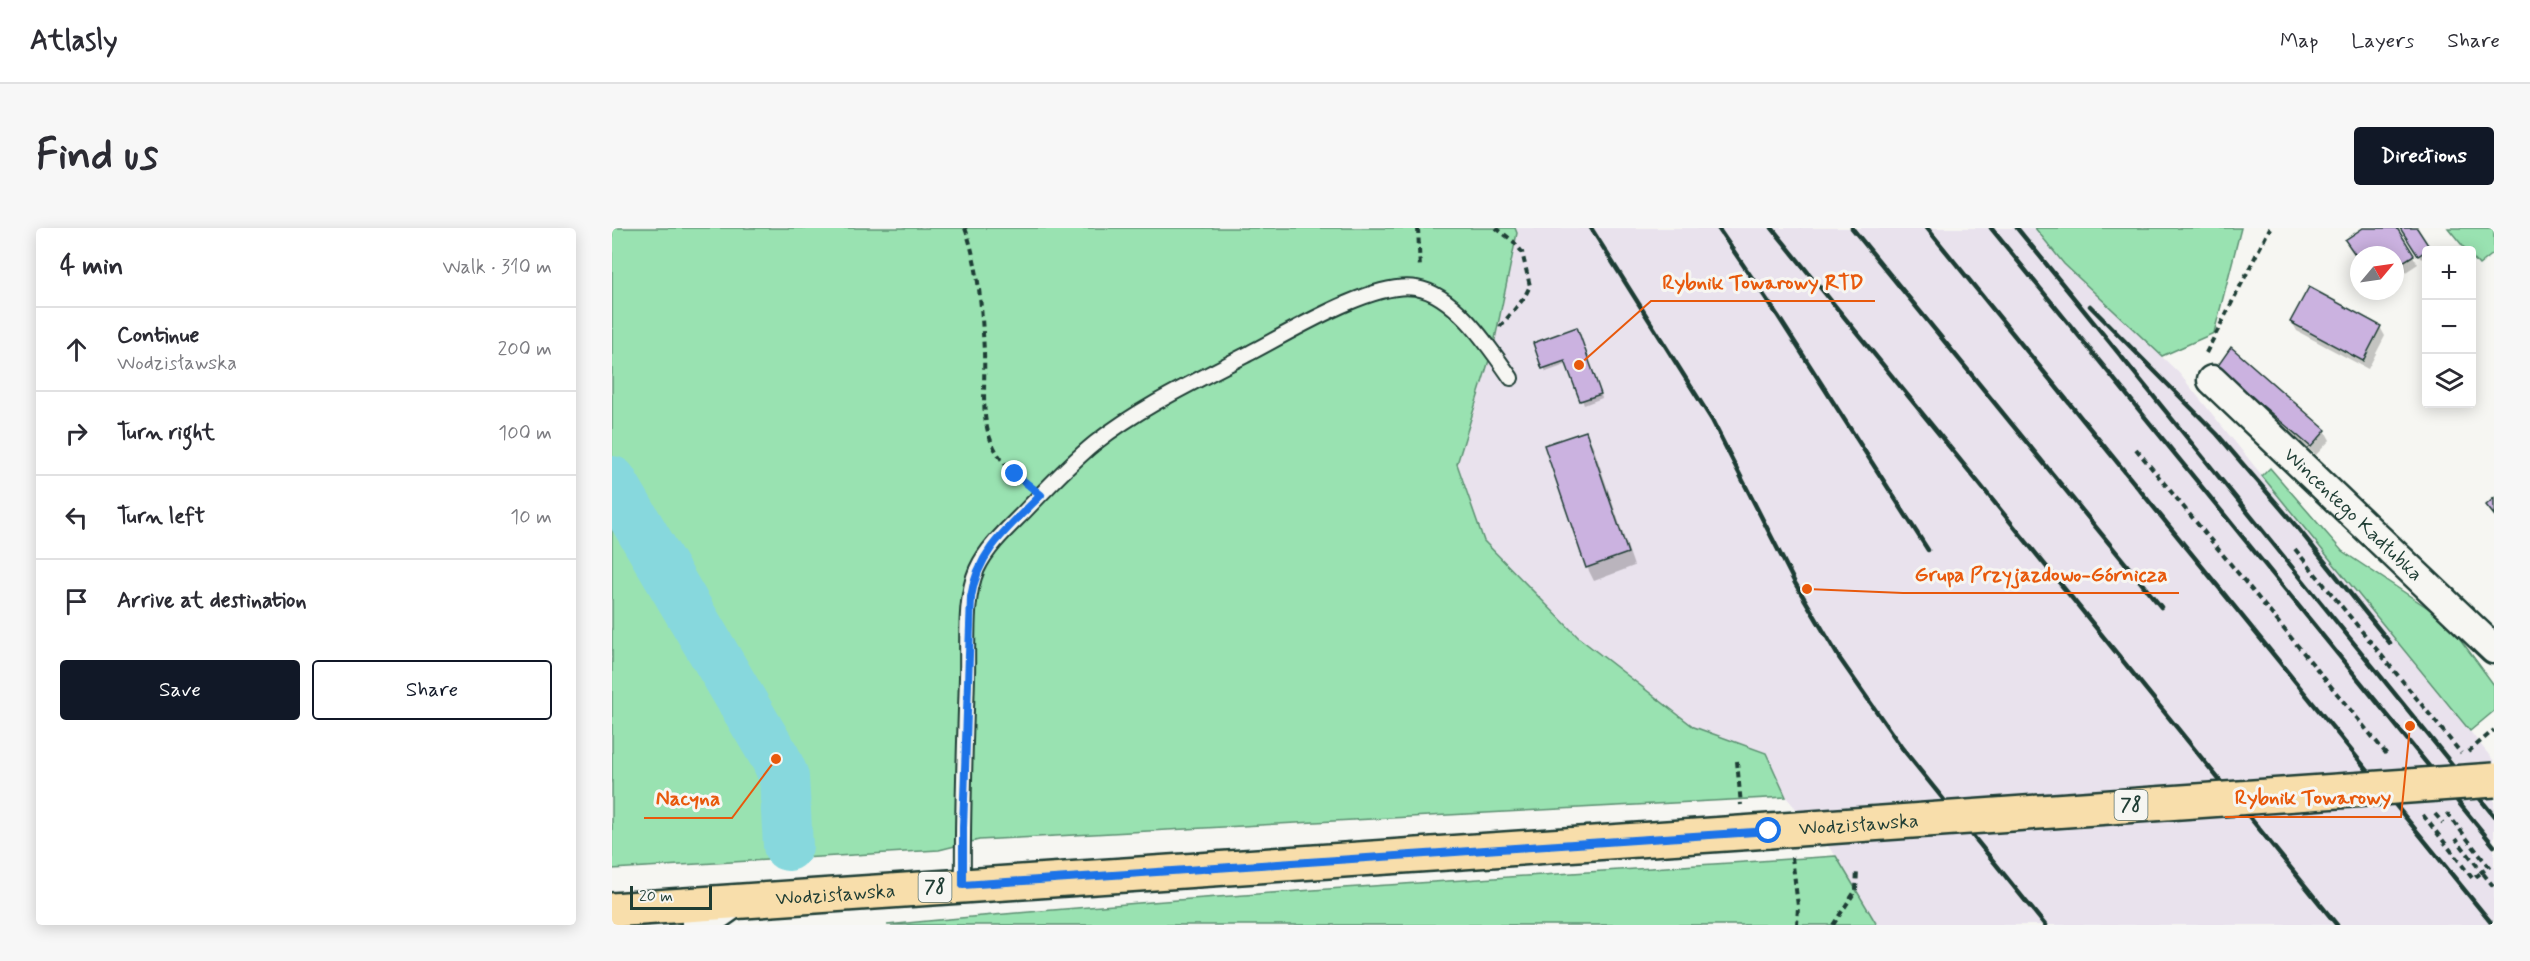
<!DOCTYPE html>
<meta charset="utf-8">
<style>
body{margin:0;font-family:Mynerve,sans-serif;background:#f7f7f7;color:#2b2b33}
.controls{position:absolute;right:18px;top:18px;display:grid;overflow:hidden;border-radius:6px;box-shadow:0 3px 15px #0003}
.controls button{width:54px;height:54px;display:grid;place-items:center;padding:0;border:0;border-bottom:2px solid #e1e1e2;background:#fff;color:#2b2b33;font:30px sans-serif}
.compass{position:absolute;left:1738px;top:18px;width:54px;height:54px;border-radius:50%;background:#fff;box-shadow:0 3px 15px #0003;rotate:61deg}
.scale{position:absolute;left:18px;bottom:15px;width:82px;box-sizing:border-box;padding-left:6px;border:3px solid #1f3d34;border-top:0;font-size:16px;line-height:21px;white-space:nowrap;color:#1f3d34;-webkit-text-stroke:4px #f6f6f2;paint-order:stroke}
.stop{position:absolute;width:18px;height:18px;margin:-14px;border:4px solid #1a73e8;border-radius:50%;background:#fff}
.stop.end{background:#1a73e8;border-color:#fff;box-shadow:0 2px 6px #0008}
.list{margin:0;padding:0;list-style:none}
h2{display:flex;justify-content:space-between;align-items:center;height:78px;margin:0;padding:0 24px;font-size:26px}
h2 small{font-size:20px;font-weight:400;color:#7c7c81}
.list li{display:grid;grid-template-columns:39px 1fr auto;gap:18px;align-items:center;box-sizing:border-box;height:84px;padding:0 24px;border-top:2px solid #e1e1e2}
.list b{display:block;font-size:22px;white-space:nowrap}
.list p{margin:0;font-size:20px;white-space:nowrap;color:#7c7c81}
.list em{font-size:20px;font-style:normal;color:#7c7c81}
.actions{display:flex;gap:12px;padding:18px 24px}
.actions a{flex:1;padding:14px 0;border:2px solid #111827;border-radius:6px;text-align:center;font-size:21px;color:#111827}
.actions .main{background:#111827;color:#fff}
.icon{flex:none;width:33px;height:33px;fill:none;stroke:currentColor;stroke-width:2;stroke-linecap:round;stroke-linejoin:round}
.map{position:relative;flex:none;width:1882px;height:697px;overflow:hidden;border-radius:6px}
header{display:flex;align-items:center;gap:36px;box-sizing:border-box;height:84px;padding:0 30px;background:#fff;border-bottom:2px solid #e1e1e2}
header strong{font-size:28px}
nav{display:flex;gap:33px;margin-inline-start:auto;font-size:21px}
.intro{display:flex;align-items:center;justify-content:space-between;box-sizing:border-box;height:144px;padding:0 36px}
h1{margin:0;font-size:42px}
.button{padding:15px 27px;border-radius:6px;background:#111827;color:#fff;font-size:21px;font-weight:700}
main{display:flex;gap:36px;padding:0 36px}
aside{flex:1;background:#fff;border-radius:6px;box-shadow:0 3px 15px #0003}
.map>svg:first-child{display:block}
</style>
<header>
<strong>Atlasly</strong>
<nav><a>Map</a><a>Layers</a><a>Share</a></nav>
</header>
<div class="intro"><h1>Find us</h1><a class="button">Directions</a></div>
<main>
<aside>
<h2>4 min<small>Walk · 310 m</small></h2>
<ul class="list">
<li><svg class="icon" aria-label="ahead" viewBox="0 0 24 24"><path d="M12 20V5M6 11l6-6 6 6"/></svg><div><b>Continue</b><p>Wodzisławska</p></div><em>200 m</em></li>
<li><svg class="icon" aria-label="right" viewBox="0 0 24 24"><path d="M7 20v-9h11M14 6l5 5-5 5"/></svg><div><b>Turn right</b></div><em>100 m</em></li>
<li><svg class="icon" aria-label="left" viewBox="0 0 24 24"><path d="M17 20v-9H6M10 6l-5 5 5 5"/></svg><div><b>Turn left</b></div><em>10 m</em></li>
<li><svg class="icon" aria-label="arrive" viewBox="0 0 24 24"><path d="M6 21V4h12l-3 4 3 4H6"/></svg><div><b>Arrive at destination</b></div></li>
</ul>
<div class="actions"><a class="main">Save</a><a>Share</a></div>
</aside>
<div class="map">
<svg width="1882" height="697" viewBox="0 0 1882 697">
<rect width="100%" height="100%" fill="#f6f6f2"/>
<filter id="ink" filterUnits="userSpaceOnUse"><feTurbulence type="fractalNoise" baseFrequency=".0167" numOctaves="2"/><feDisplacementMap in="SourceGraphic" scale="12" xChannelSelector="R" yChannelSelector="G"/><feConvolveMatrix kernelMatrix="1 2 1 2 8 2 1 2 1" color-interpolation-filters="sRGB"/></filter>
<g filter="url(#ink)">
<polygon fill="#e9e2ed" points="903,0 1423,0 1452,36 1566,144 1882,533 1882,697 1265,697 1224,628 1174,569 1154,525 1082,499 967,410 872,313 844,236 882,116 905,5"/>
<g fill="#99e2b1" stroke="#5c9072" stroke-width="1.5">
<polygon points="0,0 903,0 905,5 882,116 845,236 872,313 967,410 1082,499 1154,525 1174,569 367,612 327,622 0,641"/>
<polygon points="1423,0 1629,0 1602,105 1550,128 1452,36"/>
<polygon points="1836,0 1882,0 1882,25 1867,37 1860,29 1860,22 1854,22"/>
<polygon points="1658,240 1730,323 1834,392 1882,457 1882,483 1858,503 1650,248"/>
<path d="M 1224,628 L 1265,697 L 275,697 C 591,666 908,649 1224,628 Z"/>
</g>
<g fill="#0003">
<polygon points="1754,0 1783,0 1806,36 1783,51 1783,27 1747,27 1747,31 1740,21"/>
<polygon points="1789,0 1803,0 1817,22 1814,22 1814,28 1809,31"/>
<polygon points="1680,94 1768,99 1773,108 1756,141 1685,103"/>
<polygon points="967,104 990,170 972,177 956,136 934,144 923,116"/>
<polygon points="1612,148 1713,203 1718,212 1704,227"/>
<polygon points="974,205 981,218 1022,338 982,353 975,339"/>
</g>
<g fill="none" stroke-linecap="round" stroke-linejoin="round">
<polyline stroke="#87d8dd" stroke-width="50" points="0,253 164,531 172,549 176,618"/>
</g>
<g fill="#cbb2e0" stroke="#1f3d34" stroke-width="1.5">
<polygon points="1751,0 1785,0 1802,27 1783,39 1783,27 1747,27 1747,32 1733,12"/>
<polygon points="1788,0 1805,0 1818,20 1806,28"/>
<polygon points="1697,59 1769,98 1751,133 1678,94"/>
<polygon points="965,99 989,166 968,173 953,133 930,141 921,115"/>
<polygon points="1619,119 1714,202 1699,219 1605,139"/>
<polygon points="974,203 1016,325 974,340 932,217"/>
<polygon points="1882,270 1882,287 1874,277"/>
</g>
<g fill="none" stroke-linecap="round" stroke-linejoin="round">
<defs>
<path id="lane" d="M 351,657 C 350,587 353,518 355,449 C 356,417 352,370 365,341 C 375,319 395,301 412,284 C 435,260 457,236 483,215 C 529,179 580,155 632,128 C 672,108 760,52 804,60 C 843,66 878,120 899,150"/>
<g id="street">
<path id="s1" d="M 1600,152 L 1882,421"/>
</g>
<polyline id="secondary" points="87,697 120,674"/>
<g id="primary">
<path id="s2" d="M 0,682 L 1157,603"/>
</g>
</defs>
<use href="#lane" stroke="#1f3d34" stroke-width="18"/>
<use href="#street" stroke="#1f3d34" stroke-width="33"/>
<use href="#secondary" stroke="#1f3d34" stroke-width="38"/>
<use href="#primary" stroke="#1f3d34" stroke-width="38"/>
<g stroke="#1f3d34" stroke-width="4" stroke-dasharray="6 4.5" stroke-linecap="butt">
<path d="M 353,0 C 367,39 370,83 372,124 C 374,179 362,214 412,254"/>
<polyline points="806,0 808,41"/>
<polyline points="884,0 901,13 910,24 918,58 912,70 887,100"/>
<polyline points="1594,125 1658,0"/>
<polyline points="1524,221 1777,529"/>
<polyline points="1683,321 1849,525"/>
<polyline points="1856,524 1882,502"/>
<polyline points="1125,533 1129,577"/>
<polyline points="1835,585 1877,639 1870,644 1844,611"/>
<polyline points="1823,586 1831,595"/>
<polyline points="1811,587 1861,651 1870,644 1882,659"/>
<polyline points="1180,629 1186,678 1185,697"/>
<polyline points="1221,697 1244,662 1245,642"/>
</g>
<use href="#lane" stroke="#f6f6f2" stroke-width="14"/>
<use href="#street" stroke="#f6f6f2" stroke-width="28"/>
<use href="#secondary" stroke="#f6f6f2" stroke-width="33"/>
<use href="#primary" stroke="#f8deab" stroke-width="33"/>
<g stroke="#1f3d34" stroke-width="4.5">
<polyline points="979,0 1100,192 1183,355 1228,431 1290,520 1433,697"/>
<polyline points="1106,0 1166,88 1316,322"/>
<polyline points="1160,0 1725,697"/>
<polyline points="1240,0 1549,379"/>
<polyline points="1315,0 1881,697"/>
<polyline points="1379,0 1882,618"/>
<polyline points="1405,0 1882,588"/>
<polyline points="1478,78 1605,206 1684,298 1778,415"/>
</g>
<defs>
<g id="primary-bridge">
<path id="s3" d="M 1157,603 L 1882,552"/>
</g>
</defs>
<use href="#primary-bridge" stroke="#1f3d34" stroke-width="38" stroke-linecap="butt"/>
<use href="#primary-bridge" stroke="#f8deab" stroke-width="33"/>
</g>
</g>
<g fill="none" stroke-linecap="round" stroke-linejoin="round" filter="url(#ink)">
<path stroke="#1a73e8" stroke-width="8" d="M 403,246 L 429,267 C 397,299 366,322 359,369 L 351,600 L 351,657 L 1157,603"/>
</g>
<g text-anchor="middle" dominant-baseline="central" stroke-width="6" stroke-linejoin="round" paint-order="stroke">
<g fill="#f6f6f2" stroke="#60746d" stroke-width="1.5">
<rect x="1502.5" y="562" width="33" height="30" rx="4.5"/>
<rect x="306.5" y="644" width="33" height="30" rx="4.5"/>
</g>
<g font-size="18" font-weight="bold" fill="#1f3d34">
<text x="1519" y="577">78</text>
<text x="323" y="659">78</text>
</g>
<g font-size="20" fill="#1f3d34" stroke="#f6f6f2">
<text stroke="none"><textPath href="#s1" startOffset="195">Wincentego Kadłubka</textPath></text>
<text stroke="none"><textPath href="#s3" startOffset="90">Wodzisławska</textPath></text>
<text stroke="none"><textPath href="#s2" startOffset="224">Wodzisławska</textPath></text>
</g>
</g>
<path fill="none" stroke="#e8590c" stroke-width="2" d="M967 137L1039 73H1263M1195 361L1291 365H1567M1798 498L1789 589H1613M164 531L120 590H32"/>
<g fill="#e8590c" stroke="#f6f6f2" stroke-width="2">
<circle cx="967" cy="137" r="6"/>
<circle cx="1195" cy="361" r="6"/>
<circle cx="1798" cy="498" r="6"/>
<circle cx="164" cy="531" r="6"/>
</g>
<g font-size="21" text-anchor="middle" font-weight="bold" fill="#e8590c" stroke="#f6f6f2" stroke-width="6" stroke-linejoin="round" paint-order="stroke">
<text x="1151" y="61">Rybnik Towarowy RTD</text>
<text x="1429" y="353">Grupa Przyjazdowo-Górnicza</text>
<text x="1701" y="576">Rybnik Towarowy</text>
<text x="76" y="577">Nacyna</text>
</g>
</svg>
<div class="controls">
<button>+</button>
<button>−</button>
<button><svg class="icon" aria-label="layers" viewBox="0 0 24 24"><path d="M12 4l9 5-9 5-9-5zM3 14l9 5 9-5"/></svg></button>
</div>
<svg class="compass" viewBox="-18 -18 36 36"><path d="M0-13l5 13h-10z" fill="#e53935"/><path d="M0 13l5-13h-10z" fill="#7c7c81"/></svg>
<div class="scale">20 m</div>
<div class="stop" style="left:1157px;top:603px"></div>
<div class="stop end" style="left:403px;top:246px"></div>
</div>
</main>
